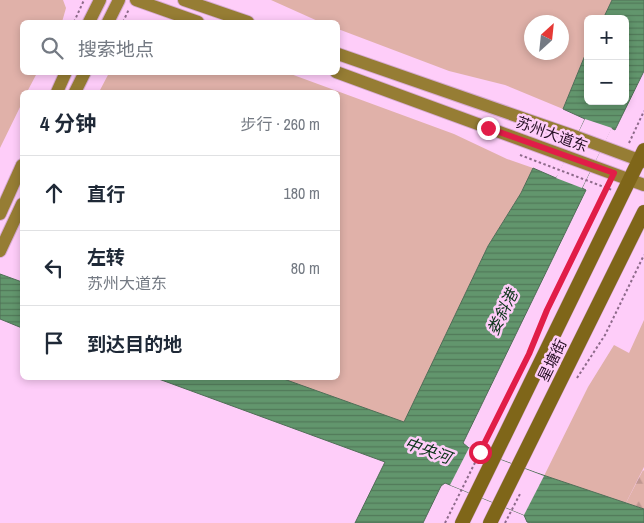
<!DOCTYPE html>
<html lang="zh">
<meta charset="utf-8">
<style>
body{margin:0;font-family:"Archivo Narrow","Noto Sans SC",sans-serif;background:#f2f2f3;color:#1f2937}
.controls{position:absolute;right:15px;top:15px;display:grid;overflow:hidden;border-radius:8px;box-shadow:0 2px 8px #0003}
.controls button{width:45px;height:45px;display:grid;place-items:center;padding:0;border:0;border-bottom:1px solid #e0e1e3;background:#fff;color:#1f2937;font:25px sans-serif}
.compass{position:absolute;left:524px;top:15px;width:45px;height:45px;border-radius:50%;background:#fff;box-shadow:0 2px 8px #0003;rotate:27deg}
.stop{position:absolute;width:15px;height:15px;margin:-11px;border:4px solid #e11d48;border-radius:50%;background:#fff}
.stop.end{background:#e11d48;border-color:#fff;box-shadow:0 1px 5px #0008}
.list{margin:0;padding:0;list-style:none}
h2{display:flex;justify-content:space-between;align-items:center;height:65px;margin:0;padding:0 20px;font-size:21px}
h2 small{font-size:16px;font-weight:400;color:#747a83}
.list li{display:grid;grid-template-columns:32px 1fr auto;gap:15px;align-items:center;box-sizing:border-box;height:75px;padding:0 20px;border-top:1px solid #e0e1e3}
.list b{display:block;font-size:19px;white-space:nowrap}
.list p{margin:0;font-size:16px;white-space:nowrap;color:#747a83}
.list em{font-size:16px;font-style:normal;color:#747a83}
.icon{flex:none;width:28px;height:28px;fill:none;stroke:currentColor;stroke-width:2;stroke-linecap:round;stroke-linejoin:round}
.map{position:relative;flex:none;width:644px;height:523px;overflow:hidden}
.search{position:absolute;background:#fff;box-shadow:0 2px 8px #0003;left:20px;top:20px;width:320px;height:55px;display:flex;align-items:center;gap:12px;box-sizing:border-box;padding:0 18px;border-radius:8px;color:#747a83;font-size:19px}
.panel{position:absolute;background:#fff;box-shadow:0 2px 8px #0003;left:20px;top:90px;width:320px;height:290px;border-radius:8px}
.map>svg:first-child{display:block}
</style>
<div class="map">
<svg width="644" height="523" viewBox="0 0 644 523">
<defs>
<pattern id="forest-firs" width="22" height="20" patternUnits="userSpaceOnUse" patternTransform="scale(1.25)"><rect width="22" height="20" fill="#e0b1a9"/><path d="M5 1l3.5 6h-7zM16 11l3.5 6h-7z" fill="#c09791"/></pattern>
<pattern id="water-rules" width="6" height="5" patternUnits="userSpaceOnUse" patternTransform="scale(1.25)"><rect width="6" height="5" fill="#62966d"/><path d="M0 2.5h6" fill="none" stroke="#517959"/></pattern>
</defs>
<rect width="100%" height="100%" fill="#fecdf9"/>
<g fill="#e0b1a9" fill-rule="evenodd">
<polygon points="0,0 63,0 66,8 62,22 22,22 22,72 37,73 27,92 22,92 22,103 0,148"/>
<path d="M 271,0 L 612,0 L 603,19 L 588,19 L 588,48 L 563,109 L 505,85 L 449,71 L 338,29 L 338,22 L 320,22 ZM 532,22 L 562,22 L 562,52 L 532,52 Z"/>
<polygon points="109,73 288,73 454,134 507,159 533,168 521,193 488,246 404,423 281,378 338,378 338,92 99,92"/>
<polygon points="644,320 644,467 626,503 544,476 588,387 614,345 629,353"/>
</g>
<polygon fill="url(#forest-firs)" points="643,470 644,471 644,509 626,503"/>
<g fill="url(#water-rules)" stroke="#506e57">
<polygon points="612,0 644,0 644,71 615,130 611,128 582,188 586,190 463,443 469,448 537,473 644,509 644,523 531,523 527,522 524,515 445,483 441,486 423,523 355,523 385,462 156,378 281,378 404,422 488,246 521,193 533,168 556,178 559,174 585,119 563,109 588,48 588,101 625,101 625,19 603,19"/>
<polygon points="0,274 22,282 22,328 0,319"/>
</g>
<g fill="#fecdf9">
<polygon points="585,119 612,128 582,188 556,178"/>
<polygon points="469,448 544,476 524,515 450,485"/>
</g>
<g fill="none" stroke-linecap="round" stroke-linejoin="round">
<defs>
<g id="secondary">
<polyline points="136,0 198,22"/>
<polyline points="184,0 248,22"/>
<polyline points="89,22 100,0"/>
<polyline points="108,22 119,0"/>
<polyline points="338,54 577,137 644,162"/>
<polyline points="336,72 644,185"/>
<polyline points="57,92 66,72"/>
<polyline points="75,92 85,72"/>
<polyline points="0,214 22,165"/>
<polyline points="0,251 22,204"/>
</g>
<g id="primary">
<polyline points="462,523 644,150"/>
<polyline points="490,523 644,212"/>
</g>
</defs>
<use href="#secondary" stroke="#d7abd2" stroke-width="14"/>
<use href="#primary" stroke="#d7abd2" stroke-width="15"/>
<g stroke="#8d6a8a" stroke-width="2" stroke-dasharray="2.5 2.5" stroke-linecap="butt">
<polyline points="74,22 84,0"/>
<polyline points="123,22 129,9"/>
<polyline points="629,143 644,111"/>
<polyline points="520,155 612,190"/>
<polyline points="577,378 605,335 644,255"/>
<polyline points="445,523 529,354 547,310 608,185"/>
<polyline points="505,523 521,492"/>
</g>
<use href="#secondary" stroke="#967d34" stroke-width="12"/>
<use href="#primary" stroke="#7f6619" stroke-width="14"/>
</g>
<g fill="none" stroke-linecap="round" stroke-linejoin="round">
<polyline stroke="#e11d48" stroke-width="6" points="480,452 529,354 547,310 614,173 488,128"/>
</g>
<g text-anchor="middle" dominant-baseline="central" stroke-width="5" stroke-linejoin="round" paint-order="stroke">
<g font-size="15" fill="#250f23" stroke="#fecdf9">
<text transform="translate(552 134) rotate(20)">苏州大道东</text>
<text transform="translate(552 360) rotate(-64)">星塘街</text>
</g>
<g font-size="16" font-style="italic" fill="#0b3418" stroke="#fecdf9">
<text transform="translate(502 312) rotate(-64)">娄斜港</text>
<text transform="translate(428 450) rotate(20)">中央河</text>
</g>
</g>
</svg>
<div class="controls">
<button>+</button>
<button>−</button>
</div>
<svg class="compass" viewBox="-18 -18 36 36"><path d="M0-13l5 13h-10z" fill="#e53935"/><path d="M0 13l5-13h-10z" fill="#747a83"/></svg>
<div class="stop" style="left:480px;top:452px"></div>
<div class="stop end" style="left:488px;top:128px"></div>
<div class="search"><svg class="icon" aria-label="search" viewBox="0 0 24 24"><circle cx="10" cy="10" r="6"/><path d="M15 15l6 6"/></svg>搜索地点</div>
<section class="panel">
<h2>4 分钟<small>步行 · 260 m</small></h2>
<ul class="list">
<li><svg class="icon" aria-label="ahead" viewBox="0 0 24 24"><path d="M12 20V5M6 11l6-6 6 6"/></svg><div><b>直行</b></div><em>180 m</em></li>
<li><svg class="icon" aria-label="left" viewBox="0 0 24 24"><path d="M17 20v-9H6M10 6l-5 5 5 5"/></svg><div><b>左转</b><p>苏州大道东</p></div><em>80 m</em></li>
<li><svg class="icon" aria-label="arrive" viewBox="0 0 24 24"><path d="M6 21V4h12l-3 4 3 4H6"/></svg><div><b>到达目的地</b></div></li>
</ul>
</section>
</div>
